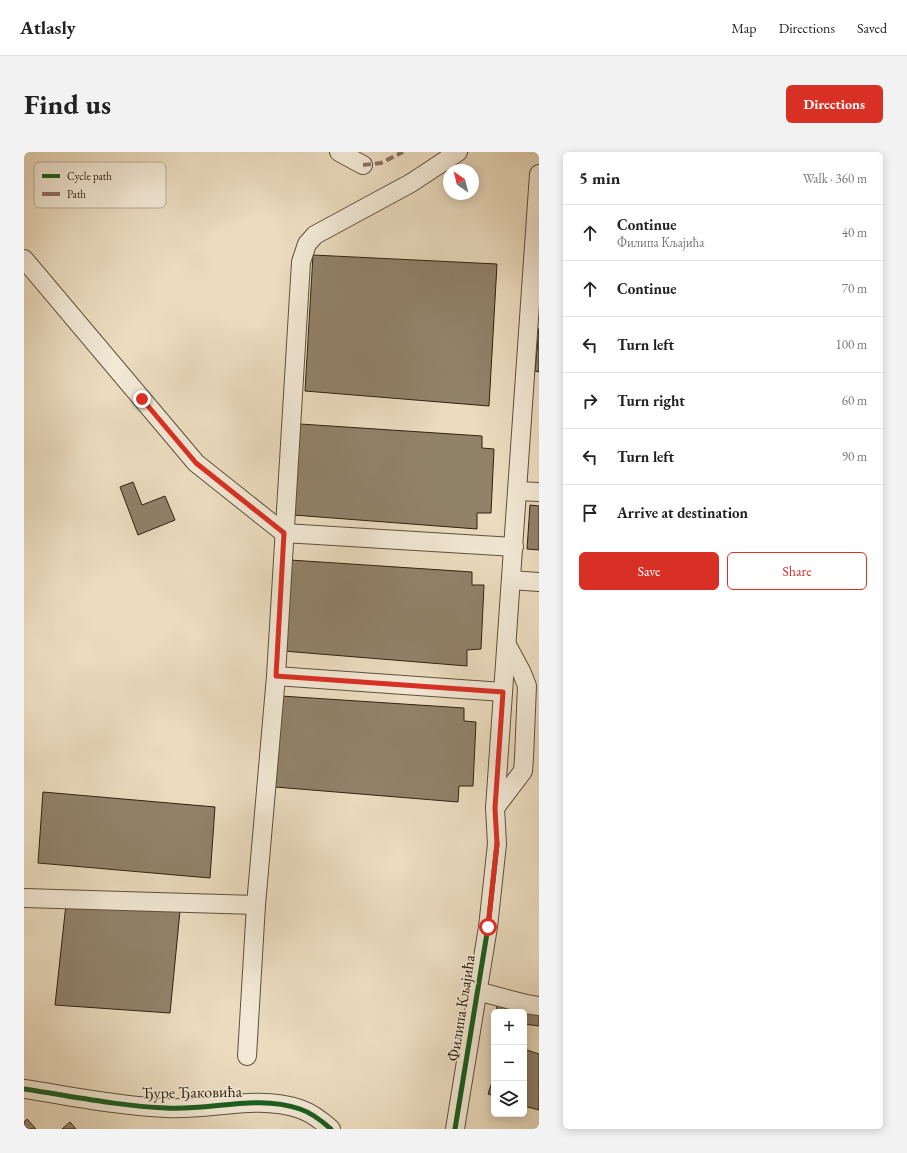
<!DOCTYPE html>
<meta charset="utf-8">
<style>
body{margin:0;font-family:"EB Garamond",serif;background:#f2f2f2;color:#222}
.controls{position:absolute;right:12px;bottom:12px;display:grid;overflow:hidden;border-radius:6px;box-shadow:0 2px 10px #0003}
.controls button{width:36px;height:36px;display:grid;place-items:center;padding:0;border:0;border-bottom:1px solid #e0e0e0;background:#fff;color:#222;font:20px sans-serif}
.compass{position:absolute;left:419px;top:12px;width:36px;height:36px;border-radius:50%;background:#fff;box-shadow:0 2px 10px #0003;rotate:325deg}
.stop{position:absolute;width:12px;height:12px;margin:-9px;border:3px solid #d93025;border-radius:50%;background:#fff}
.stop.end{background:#d93025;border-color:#fff;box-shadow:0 1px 4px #0008}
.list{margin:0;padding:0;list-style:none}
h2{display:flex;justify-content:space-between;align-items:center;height:52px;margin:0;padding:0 16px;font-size:17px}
h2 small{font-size:13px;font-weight:400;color:#767676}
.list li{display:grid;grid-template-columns:26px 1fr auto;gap:12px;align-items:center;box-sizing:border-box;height:56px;padding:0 16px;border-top:1px solid #e0e0e0}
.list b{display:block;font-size:15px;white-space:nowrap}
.list p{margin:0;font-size:13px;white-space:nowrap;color:#767676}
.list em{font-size:13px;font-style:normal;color:#767676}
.actions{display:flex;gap:8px;padding:12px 16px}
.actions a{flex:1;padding:9px 0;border:1px solid #d93025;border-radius:6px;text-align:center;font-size:14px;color:#d93025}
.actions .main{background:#d93025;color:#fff}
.icon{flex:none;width:22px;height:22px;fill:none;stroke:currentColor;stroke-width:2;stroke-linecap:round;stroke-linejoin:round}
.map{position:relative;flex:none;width:515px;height:977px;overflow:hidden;border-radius:6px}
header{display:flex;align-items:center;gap:24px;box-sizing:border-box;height:56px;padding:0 20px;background:#fff;border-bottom:1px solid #e0e0e0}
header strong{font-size:19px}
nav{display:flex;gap:22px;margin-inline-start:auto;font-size:14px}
.intro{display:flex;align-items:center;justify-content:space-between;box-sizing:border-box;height:96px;padding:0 24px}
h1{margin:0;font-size:28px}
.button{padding:10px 18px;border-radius:6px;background:#d93025;color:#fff;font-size:14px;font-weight:700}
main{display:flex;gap:24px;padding:0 24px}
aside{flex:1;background:#fff;border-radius:6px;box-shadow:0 2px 10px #0003}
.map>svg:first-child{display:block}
</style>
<header>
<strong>Atlasly</strong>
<nav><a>Map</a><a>Directions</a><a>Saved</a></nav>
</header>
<div class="intro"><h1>Find us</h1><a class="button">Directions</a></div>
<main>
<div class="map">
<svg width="515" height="977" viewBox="0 0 515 977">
<rect width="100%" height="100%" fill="#ebdcbf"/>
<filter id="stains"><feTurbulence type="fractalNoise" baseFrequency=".005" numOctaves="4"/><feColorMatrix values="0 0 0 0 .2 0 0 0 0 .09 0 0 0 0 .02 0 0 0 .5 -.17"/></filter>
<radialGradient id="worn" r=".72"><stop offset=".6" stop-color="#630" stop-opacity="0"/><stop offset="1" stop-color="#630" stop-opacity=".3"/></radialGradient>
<g fill="#91826a" stroke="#30210e">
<polygon points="289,103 473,112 465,254 281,239"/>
<polygon points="515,176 515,220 511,219"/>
<polygon points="276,272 458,284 458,296 470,297 467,361 453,361 453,377 269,363"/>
<polygon points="109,330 118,353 141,344 151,368 114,383 96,335"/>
<polygon points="506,353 515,354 515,398 503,397"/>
<polygon points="266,408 448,420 448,433 460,433 457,497 443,498 443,514 259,499"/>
<polygon points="257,544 440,556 440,569 452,570 449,634 435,634 434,650 251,635"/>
<polygon points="19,640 191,655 186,726 14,711"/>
<polygon points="42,752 156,759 146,861 31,853"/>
<polygon points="473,854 515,860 515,874 500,872 500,860 472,860"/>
<polygon points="500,897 515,902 515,958 500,954"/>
<polygon points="470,924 470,944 464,942"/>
<polygon points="3,967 12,977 0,977 0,970"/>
<polygon points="46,970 52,977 38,977"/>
</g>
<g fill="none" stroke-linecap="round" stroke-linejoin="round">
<defs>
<g id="minor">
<polyline points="315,0 339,13"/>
<polyline points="0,107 172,311 260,381 490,395"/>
<polyline points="494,339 515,340"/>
<polyline points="487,428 515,430"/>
<polyline points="252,524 479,540"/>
<polyline points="471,656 499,619 500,606 503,534 498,521 483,493"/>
<polyline points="0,746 232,753"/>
<polyline points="453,839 502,852 515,854"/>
<polyline points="223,904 232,753 252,524 277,110 283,92 291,83 387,31 434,0"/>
<path d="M 0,937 C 47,944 95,954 142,956 C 186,959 233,942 276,957 C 288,961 298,969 307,977"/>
<polyline points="431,977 464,775 473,692 471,656 515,22"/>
</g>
</defs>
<use href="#minor" stroke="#5f503a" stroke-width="20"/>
<use href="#minor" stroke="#f2e8d5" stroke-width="18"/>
<polyline stroke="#8d6e63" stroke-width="4" stroke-dasharray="8 4" stroke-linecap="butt" points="339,13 357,11 379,0"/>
<defs>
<g id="cycleway">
<path d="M 0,937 C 47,944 95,954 142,956 C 186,959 233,942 276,957 C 288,961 298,969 307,977"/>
<polyline points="431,977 464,775 473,692"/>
</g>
</defs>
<use href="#cycleway" stroke="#f2e8d5" stroke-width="8"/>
<use href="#cycleway" stroke="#1b5e20" stroke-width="5"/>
</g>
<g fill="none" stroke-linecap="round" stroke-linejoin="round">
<polyline stroke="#d93025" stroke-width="5" points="118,247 172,311 260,381 252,524 479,540 471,656 473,692 464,775"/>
</g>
<g text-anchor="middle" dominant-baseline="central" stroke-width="3" stroke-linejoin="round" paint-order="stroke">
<g font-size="16" fill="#30210e" stroke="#f2e8d5">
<text transform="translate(437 856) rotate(-81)">Филипа Кљајића</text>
<text transform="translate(168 940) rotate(-1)">Ђуре Ђаковића</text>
</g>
</g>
<rect x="10" y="10" width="132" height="46" rx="6" fill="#f2e8d5" stroke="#b8ac99" stroke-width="1"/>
<rect x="18" y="22" width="18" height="4" fill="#1b5e20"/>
<rect x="18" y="40" width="18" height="4" fill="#8d6e63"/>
<g font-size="11" fill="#30210e">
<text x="43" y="28">Cycle path</text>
<text x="43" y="46">Path</text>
</g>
<rect width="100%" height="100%" filter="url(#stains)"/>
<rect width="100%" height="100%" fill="url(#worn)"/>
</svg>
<div class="controls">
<button>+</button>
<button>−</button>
<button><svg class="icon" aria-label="layers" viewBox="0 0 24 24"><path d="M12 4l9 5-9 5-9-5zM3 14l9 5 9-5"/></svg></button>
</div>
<svg class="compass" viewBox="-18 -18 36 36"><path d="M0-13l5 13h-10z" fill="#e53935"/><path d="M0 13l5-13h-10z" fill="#767676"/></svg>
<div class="stop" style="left:464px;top:775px"></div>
<div class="stop end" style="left:118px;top:247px"></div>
</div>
<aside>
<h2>5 min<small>Walk · 360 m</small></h2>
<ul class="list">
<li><svg class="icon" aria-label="ahead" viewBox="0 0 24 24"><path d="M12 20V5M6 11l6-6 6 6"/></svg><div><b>Continue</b><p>Филипа Кљајића</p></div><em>40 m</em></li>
<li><svg class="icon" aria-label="ahead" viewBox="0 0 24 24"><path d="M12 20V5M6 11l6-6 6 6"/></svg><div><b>Continue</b></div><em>70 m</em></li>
<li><svg class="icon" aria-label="left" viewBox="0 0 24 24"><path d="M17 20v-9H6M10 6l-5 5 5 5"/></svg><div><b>Turn left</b></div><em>100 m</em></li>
<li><svg class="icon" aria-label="right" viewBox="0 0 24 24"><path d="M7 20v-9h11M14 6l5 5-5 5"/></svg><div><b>Turn right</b></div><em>60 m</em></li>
<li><svg class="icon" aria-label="left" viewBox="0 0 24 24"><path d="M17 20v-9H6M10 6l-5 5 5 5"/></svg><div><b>Turn left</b></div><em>90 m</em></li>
<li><svg class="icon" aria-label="arrive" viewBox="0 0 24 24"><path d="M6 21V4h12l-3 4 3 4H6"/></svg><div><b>Arrive at destination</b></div></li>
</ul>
<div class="actions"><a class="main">Save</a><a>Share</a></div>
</aside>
</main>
